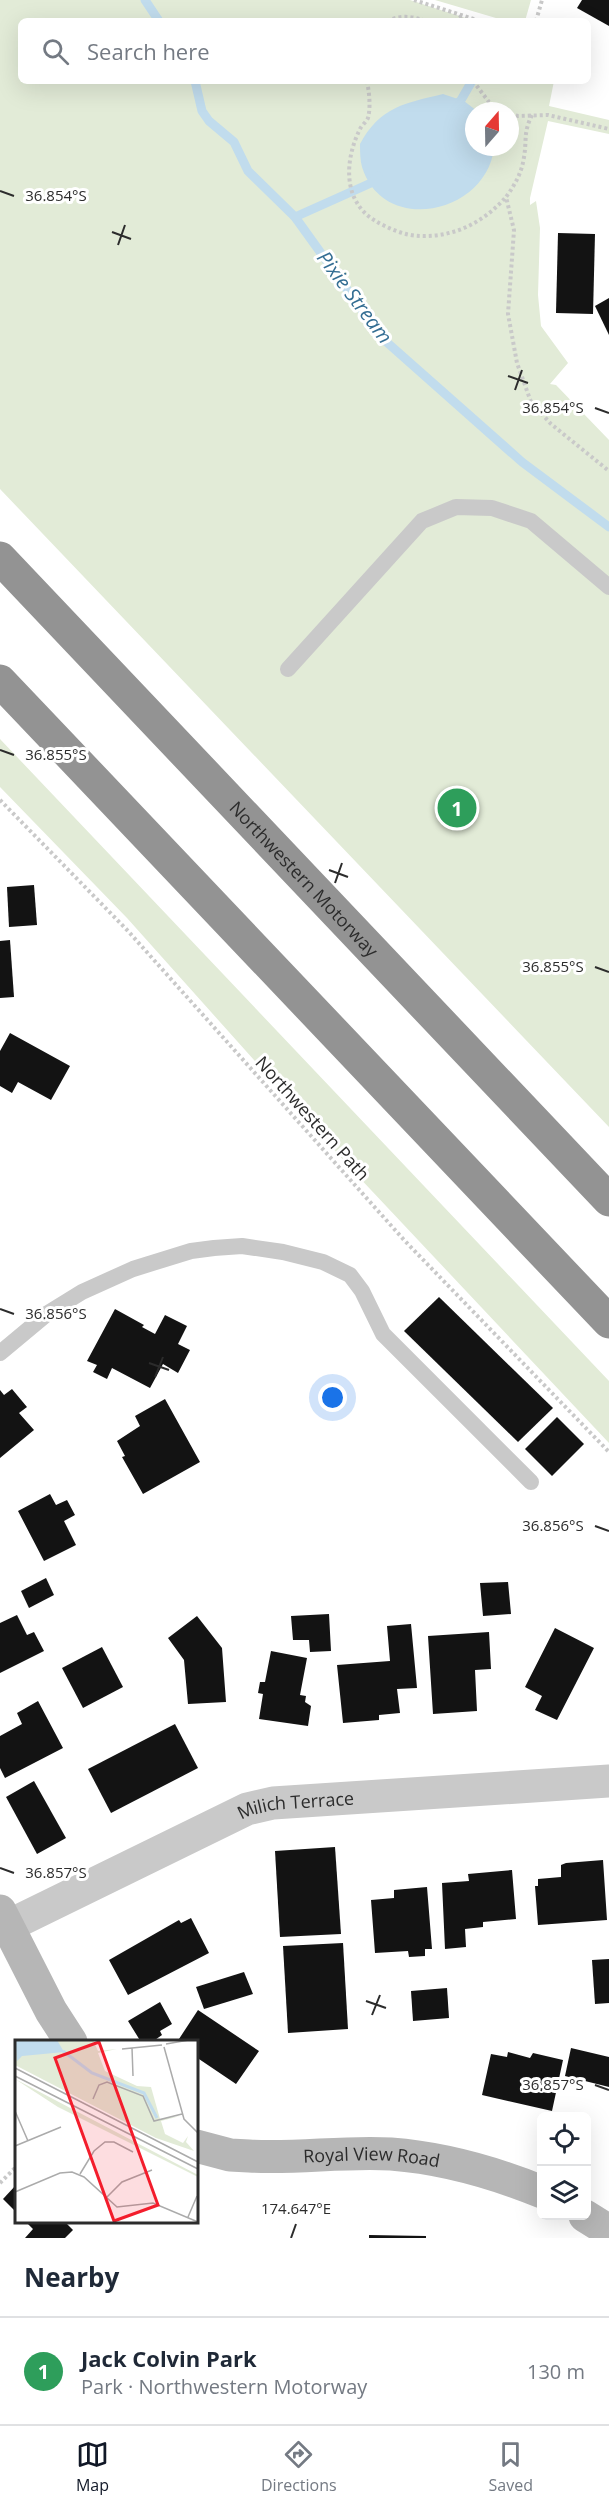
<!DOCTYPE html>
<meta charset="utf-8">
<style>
body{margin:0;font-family:"Open Sans",sans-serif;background:#f2f2f3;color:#1f2937}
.controls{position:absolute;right:18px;bottom:18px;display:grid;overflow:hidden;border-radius:9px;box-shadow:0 6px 24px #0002}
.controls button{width:54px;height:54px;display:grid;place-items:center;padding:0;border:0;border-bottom:2px solid #e0e1e3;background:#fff;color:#1f2937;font:30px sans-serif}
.compass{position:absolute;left:465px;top:102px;width:54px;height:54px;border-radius:50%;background:#fff;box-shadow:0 6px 24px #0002;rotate:20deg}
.you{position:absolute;left:333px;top:1398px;width:21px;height:21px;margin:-15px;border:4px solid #fff;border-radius:50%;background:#1a73e8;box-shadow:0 0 0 9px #1a73e833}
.badge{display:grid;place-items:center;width:39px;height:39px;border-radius:50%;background:#111827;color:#fff;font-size:20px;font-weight:700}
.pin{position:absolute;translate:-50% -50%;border:3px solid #fff;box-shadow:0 2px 6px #0006}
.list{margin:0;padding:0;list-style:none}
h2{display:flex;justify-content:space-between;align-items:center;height:78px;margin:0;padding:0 24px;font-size:26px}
h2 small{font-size:20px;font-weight:400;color:#747a83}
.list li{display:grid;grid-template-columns:39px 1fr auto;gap:18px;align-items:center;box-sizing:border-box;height:108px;padding:0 24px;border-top:2px solid #e0e1e3}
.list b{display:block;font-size:22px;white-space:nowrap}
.list p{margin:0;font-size:20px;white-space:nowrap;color:#747a83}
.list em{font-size:20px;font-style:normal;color:#747a83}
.icon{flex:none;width:33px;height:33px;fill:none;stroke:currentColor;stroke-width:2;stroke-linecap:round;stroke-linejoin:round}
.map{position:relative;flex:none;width:609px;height:2238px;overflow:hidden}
.search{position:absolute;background:#fff;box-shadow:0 6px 24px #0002;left:18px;right:18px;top:18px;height:66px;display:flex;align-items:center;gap:15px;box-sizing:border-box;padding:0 21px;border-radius:9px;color:#747a83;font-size:22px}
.sheet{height:186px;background:#fff}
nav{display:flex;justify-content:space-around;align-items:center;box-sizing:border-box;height:84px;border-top:2px solid #e0e1e3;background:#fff;font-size:16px;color:#747a83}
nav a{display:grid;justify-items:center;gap:3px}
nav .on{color:#111827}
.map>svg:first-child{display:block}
</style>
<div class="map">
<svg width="609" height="2238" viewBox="0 0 609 2238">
<rect width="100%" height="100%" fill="#fff"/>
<g fill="#e2ebd7" fill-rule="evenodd">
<path d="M 0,0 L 410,0 L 475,21 L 21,21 L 21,81 L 554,81 L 549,106 L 609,120 L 609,134 L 548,121 L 530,198 L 530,205 L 536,201 L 540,228 L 538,295 L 541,326 L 568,363 L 550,384 L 556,385 L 609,440 L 609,1127 L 0,489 ZM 474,111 L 510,111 L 510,147 L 474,147 Z"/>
<polygon points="435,0 531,0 525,21 506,21"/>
<polygon points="0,739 609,1381 609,1443 355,1173 127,918 0,787"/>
</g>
<path fill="#c1dced" d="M 443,94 L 464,101 L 477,111 L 474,111 L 474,147 L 494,147 C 488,213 384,237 362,167 C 360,160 360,151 360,144 C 380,107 405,103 443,94 Z"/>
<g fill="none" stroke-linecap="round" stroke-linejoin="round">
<g stroke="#c1dced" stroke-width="9">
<polyline points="145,0 159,21"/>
<polyline points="195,81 202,111 209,121 234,142 248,171 295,217 382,338 522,462 609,527"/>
<polyline points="452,108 461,100 472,81"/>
<polyline points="295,217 371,183 378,176"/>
</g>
</g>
<g fill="#131313">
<polygon points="582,0 609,0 609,26 577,8"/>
<polygon points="558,233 595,234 593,314 556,313"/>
<polygon points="609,298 609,335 595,306"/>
<polygon points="34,885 37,925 9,927 7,887"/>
<polygon points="10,940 14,997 0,998 0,941"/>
<polygon points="10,1033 70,1066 51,1100 18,1082 12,1093 0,1086 0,1051"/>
<polygon points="439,1297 553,1408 518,1442 404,1331"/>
<polygon points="115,1309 144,1325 142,1327 155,1334 165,1315 187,1326 178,1344 190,1350 178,1373 163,1364 150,1388 112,1368 107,1379 93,1372 97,1365 87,1361"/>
<polygon points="12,1389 27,1407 19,1413 34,1430 0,1458 0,1390 4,1395"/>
<polygon points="165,1399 200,1462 143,1494 122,1457 125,1456 117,1441 140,1426 135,1416"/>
<polygon points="557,1417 584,1444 552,1476 525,1449"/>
<polygon points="50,1494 56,1505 67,1500 75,1515 64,1521 76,1545 44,1561 18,1511"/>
<polygon points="46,1578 54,1595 29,1608 21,1591"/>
<polygon points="508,1582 511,1614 483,1616 480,1583"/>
<polygon points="329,1614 331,1651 310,1652 309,1640 293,1640 291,1616"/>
<polygon points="17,1615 27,1635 34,1632 44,1651 0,1673 0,1623"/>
<polygon points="197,1616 222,1648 226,1702 188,1704 184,1660 168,1638"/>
<polygon points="411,1624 417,1688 397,1689 400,1713 379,1715 379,1720 343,1723 337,1665 390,1661 387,1626"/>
<polygon points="555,1628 594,1648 557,1720 535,1710 542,1696 525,1687"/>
<polygon points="489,1632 491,1669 475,1670 477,1711 433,1714 428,1636"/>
<polygon points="102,1647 123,1687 83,1708 62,1668"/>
<polygon points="271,1651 307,1658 300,1695 306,1696 305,1702 311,1706 308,1726 259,1719 263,1694 258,1693 260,1682 265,1682"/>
<polygon points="38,1701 63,1748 5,1778 0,1768 0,1736 22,1724 17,1713"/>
<polygon points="175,1724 198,1768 111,1813 88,1769"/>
<polygon points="34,1781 66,1838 37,1854 6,1797"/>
<polygon points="335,1847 341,1934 280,1937 275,1851"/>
<polygon points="603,1860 607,1920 538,1925 535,1886 538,1886 538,1879 561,1877 561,1865 566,1863"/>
<polygon points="512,1870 516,1919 483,1922 483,1927 465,1929 466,1947 445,1949 442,1883 469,1881 468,1874"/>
<polygon points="427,1887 432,1949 425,1949 425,1956 409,1957 408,1951 375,1953 371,1900 394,1898 394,1890"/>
<polygon points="191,1918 209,1953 128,1995 109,1960 179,1920 181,1923"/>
<polygon points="343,1943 348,2029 288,2033 283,1946"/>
<polygon points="609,1959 609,2003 595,2004 592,1960"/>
<polygon points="244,1972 253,1994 204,2009 196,1987"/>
<polygon points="447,1988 449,2018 413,2021 411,1991"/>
<polygon points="160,2002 172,2024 160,2031 162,2035 152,2042 141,2042 128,2021"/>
<polygon points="198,2010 259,2051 236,2084 196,2057 196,2042 177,2042"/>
<polygon points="571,2048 609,2057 609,2087 565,2076"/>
<polygon points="508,2052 530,2058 533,2053 563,2060 552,2111 482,2095 491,2054 507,2057"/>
<polygon points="16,2185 16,2212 3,2199"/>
<polygon points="26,2222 65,2222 73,2230 65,2238 25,2238 33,2229"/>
<polygon points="369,2235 426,2236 426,2238 369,2238"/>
</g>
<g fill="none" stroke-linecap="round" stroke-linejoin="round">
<g stroke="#c9c9c9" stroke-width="4" stroke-dasharray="3 3" stroke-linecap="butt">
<polyline points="414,0 480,21"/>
<path d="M 387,21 C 400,15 412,16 426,21"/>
<polyline points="454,21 462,16"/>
<polyline points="536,21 542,0"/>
<path d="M 367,81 C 369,92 371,106 368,118 C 366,122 362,125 360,129 C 345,159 342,200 374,220 C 387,228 405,236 421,236 C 455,237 484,222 506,197"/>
<polyline points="473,81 489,102 504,111"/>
<polyline points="510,114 518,116 548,115 609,129"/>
<path d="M 532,115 C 523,133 527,140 524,157 C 522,172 515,185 506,197 L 514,230 L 508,314 L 517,363 L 531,402 L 551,424 L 609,471"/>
<polyline points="0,800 128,931 404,1240 609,1452"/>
<polyline points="0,2183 16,2167"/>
</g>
<g stroke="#c9c9c9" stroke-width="16">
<polyline points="288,669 422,521 456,507 492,508 531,521 609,587"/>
<polyline points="0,1353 48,1313 82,1292 133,1269 191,1251 214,1248 242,1246 283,1252 323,1262 350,1275 362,1291 383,1334 531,1482"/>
</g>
<path stroke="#c9c9c9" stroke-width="33" id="s1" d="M 8,1926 L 247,1809 L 273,1803 L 609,1781"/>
<g stroke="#b6b6b6" stroke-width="33">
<polyline points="0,1911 51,2011 71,2042"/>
<path id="s2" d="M 196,2146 L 230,2155 L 249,2156 C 296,2159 344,2151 391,2154 C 443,2158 493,2172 542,2192"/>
<polyline points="585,2216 609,2231"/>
</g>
<g stroke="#939393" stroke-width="33">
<path id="s3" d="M 0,558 L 609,1200"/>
<polyline points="0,681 609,1322"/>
</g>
</g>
<path fill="none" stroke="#2c2c2c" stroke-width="2" d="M 0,191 L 14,196M 112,232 L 131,239M 118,245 L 125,225M 508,376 L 528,383M 515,390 L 522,370M 595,408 L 609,413M 0,750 L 14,755M 329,870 L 348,877M 335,883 L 342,863M 595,967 L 609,972M 0,1309 L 14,1314M 149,1363 L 169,1370M 155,1377 L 163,1357M 595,1526 L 609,1531M 0,1868 L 14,1873M 366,2001 L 386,2008M 372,2015 L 380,1995M 595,2085 L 609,2090M 291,2238 L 296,2224"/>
<g text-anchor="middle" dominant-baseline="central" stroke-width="6" stroke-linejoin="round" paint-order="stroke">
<g font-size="18" fill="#2c2c2c" stroke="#fff">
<text stroke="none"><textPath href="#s3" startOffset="442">Northwestern Motorway</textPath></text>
<text transform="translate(313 1118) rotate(48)">Northwestern Path</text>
<text stroke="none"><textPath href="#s1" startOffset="315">Milich Terrace</textPath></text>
<text stroke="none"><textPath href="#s2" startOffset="177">Royal View Road</textPath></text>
</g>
<g font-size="20" font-style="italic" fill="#346e93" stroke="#fff">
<text transform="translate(355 297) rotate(53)">Pixie Stream</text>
</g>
</g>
<g transform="translate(15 2040)">
<rect width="183" height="183" fill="#fff"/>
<path d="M 0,0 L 78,0 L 83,11 L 102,9 L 83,13 L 90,31 L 122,46 L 136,47 L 145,79 L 165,76 L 146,81 L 150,94 L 168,103 L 173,96 L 171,102 L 179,111 L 141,98 L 0,25 ZM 0,39 L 183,135 L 183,137 L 43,67 Z" fill="#e2ebd7"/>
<path d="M 0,0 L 42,0 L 49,12 L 7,16 L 2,21 Z" fill="#c1dced"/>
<path fill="none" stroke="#c1dced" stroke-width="3" d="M 48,11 L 77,33 L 129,53 L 142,78"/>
<path fill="none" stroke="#ababab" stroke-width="1.5" d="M 151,4 L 174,0M 149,7 L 169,79 L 183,93M 117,8 L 118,36M 107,9 L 147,5M 0,28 L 183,122M 0,36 L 183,129M 78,59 L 84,45 L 92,42 L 128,56 L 139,81 L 167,74M 0,71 L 13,101M 0,106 L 46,87M 65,134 L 79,111 L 90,102 L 99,102 L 118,112M 0,152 L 45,133 L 57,132 L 69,137 L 102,167 L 138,163 L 183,182M 91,158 L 107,142 L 137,130M 173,177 L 182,156"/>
<path fill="#f31d2c" fill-opacity="0.15" stroke="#f31d2c" stroke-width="3" d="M 84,2 L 143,165 L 99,181 L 40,18 Z"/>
<rect width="183" height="183" fill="none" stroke="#2c2c2c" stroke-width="3"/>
</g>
<g font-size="15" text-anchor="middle" fill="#2c2c2c" stroke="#fff" stroke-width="6" stroke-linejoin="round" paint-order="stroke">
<text x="56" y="201">36.854°S</text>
<text x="553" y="413">36.854°S</text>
<text x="56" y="760">36.855°S</text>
<text x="553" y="972">36.855°S</text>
<text x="56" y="1319">36.856°S</text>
<text x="553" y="1531">36.856°S</text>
<text x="56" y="1878">36.857°S</text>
<text x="553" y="2090">36.857°S</text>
<text x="296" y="2214">174.647°E</text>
</g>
</svg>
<div class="controls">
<button><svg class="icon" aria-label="locate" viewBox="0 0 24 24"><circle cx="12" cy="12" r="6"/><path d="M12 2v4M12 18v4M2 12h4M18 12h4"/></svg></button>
<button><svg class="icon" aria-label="layers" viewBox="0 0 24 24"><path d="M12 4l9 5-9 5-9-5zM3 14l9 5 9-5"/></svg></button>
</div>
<svg class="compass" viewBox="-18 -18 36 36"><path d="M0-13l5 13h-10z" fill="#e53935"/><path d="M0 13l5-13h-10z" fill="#747a83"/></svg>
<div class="you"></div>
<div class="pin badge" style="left:457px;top:808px;background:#2e9e5b">1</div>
<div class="search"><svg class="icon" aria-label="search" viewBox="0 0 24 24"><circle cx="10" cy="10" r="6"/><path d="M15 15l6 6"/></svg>Search here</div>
</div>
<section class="sheet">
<h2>Nearby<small></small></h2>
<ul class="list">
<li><span class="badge" style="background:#2e9e5b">1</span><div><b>Jack Colvin Park</b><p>Park · Northwestern Motorway</p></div><em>130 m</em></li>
</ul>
</section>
<nav>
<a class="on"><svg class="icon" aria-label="map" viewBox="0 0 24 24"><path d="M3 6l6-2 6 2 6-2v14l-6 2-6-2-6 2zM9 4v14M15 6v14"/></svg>Map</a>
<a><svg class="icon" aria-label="directions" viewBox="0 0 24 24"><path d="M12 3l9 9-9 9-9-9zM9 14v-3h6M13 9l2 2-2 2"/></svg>Directions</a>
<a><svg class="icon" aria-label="saved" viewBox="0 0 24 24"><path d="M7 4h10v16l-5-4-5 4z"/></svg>Saved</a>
</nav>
